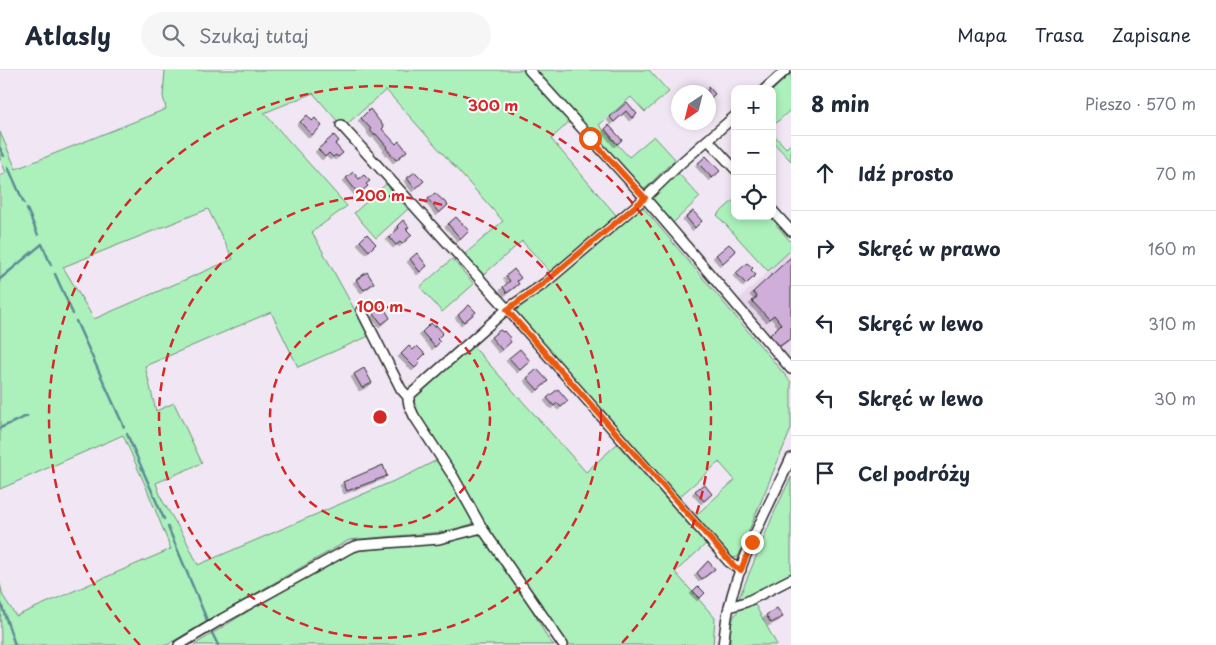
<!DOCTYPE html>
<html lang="pl">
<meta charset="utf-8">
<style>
body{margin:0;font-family:"Playpen Sans",sans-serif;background:#f6f6f7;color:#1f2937}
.controls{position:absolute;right:15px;top:15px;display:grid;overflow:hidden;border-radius:10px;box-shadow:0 2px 8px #0003}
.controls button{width:45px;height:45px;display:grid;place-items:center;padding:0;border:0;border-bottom:1px solid #e0e1e3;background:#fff;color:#1f2937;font:25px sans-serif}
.compass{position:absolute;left:671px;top:15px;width:45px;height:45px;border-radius:50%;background:#fff;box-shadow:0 2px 8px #0003;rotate:215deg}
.stop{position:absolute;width:15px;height:15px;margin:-11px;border:4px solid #ea580c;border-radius:50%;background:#fff}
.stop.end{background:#ea580c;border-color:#fff;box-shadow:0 1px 5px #0008}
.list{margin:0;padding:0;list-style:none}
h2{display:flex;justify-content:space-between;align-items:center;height:65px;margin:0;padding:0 20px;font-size:21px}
h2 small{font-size:16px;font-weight:400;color:#747a83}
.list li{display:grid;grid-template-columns:32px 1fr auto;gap:15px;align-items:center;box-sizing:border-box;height:75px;padding:0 20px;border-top:1px solid #e0e1e3}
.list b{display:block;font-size:19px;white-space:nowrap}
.list em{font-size:16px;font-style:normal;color:#747a83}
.icon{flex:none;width:28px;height:28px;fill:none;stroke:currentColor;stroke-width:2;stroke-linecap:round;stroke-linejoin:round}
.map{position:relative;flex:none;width:791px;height:575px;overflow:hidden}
header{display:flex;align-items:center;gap:30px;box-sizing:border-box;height:70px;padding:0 25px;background:#fff;border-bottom:1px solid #e0e1e3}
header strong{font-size:24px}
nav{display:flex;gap:28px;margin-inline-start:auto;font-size:18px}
.search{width:350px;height:45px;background:#f6f6f7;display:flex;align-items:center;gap:12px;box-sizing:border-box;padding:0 18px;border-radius:28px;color:#747a83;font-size:19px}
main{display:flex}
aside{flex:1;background:#fff}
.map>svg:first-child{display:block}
</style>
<header>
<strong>Atlasly</strong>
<div class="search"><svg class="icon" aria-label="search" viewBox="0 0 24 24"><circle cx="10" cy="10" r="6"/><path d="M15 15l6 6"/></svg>Szukaj tutaj</div>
<nav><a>Mapa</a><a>Trasa</a><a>Zapisane</a></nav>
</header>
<main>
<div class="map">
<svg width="791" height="575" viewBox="0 0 791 575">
<defs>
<filter id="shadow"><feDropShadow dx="-3" dy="3" stdDeviation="0" flood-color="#0004"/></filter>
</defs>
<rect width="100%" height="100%" fill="#f1e7f4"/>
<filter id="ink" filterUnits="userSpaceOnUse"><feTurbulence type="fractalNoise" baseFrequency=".02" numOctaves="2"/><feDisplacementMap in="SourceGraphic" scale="10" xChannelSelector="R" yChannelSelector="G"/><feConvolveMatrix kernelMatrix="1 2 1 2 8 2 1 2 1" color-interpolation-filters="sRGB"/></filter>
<g filter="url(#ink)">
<polygon fill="#e7d6ec" points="791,180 791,294 736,232"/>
<g fill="#acf1bc" stroke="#6c8e74" fill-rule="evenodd">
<path d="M 165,0 L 526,0 L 570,51 L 551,69 L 616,145 L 552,204 L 522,171 L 482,206 L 464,185 L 503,151 L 386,20 L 347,54 L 339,53 L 313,23 L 264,43 L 347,136 L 312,162 L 369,266 L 298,297 L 271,242 L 145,296 L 156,341 L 174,333 L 202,393 L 156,413 L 162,430 L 185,468 L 198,495 L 410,404 L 439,389 L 475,448 L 472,454 L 443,462 L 349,470 L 211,549 L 167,575 L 1,575 L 0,514 L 3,526 L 16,546 L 171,479 L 146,417 L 123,365 L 0,419 L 0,106 L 6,103 L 0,88 L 0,62 L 16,99 L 166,39 L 163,26 ZM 208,139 L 233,189 L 94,249 L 63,197 Z"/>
<polygon points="533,0 649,0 669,22 645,42 631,27 599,55 629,87 654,66 675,89 643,121"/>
<polygon points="791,3 791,39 774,55 772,21"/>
<polygon points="772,63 786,78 791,74 791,91 772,71"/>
<polygon points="678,103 700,127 673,153 651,128"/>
<polygon points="386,114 408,139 376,168 354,143"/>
<polygon points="735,129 735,146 772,146 777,151 777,156 791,172 791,180 768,201 717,145"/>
<polygon points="641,135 791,312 791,359 738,487 732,488 695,446 735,410 719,392 678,428 514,242 552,211"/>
<polygon points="452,189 474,214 442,242 420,217"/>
<polygon points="472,275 586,402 617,374 706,474 675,502 715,548 713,575 566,575 522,510 414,341 415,326"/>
<polygon points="791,407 791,506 737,533 774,443"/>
<polygon points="476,464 485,468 527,530 548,569 554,575 194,575 261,533 352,481 446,473"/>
<path d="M 753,531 L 777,575 L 730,575 C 731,552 730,542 753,531 Z"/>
</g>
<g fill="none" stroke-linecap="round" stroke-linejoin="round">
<g stroke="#5d8c95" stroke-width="2.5">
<polyline points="0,78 4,86"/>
<polyline points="8,97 24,133"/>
<polyline points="27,139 38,165"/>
<polyline points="55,204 73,244"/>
<polyline points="0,209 42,174 51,195"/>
<polyline points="76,251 124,357"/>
<polyline points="0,358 27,346"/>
<polyline points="127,364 164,449"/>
<polyline points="168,457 207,550"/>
<polyline points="0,531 15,575"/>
<polyline points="212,563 218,575"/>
</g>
</g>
<g fill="#cfaed9" stroke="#2b2b2b" filter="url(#shadow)">
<polygon points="708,16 715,24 708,30"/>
<polygon points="627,32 637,44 632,48 626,41 614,52 610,47"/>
<polygon points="370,39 384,57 382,59 396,74 399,71 407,81 396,90 386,78 387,77 376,64 374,65 370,60 371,59 361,48"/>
<polygon points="307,45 312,51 315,48 322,56 312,65 300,52"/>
<polygon points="609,55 622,70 617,74 605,59"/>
<polygon points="334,65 339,71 335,74 343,83 338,87 336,85 333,87 329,83 325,87 318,79"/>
<polygon points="706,86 720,101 712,108 698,93"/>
<polygon points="353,102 359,109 364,105 370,111 366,114 368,116 362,121 360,119 357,122 346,108"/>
<polygon points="415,102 424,111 415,119 407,108"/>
<polygon points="435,123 448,135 439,143 428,129"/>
<polygon points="693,141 702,151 695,158 686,147"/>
<polygon points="456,147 469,161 461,169 448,154"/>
<polygon points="403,150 409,157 406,159 412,165 402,174 400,172 396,175 389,167 399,158 397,156"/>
<polygon points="367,164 376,174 369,181 360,171"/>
<polygon points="729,174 736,181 723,193 716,185"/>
<polygon points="417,183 427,196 420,202 410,189"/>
<polygon points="791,187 791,268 780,276 770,265 781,254 774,245 769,249 752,231 757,227 753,222"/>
<polygon points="747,193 753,198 751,200 756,205 746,214 736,203"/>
<polygon points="514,199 521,208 517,211 519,214 507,223 503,217 510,211 506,206"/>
<polygon points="367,202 374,213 364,220 356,210"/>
<polygon points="469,235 476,242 464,252 458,245"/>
<polygon points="383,236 390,248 382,254 374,244"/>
<polygon points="431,253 435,257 436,255 443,263 437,269 440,272 435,277 422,262"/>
<polygon points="500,260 503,262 504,261 510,268 509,269 511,272 502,280 491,267"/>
<polygon points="409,276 413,280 417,276 425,284 418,291 420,293 415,298 401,284"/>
<polygon points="520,279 530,291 520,300 509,288"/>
<polygon points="364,298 372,313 362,318 354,304"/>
<polygon points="537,299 548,311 538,320 527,308"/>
<polygon points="558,319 568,331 561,337 557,333 554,336 547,328"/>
<polygon points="383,395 387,406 347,421 343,412"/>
<polygon points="704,414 712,424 704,431 695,421"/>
<polygon points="708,491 715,499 702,509 697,503"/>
<polygon points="698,516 705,523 700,528 693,521"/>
<polygon points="777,538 783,547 771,553 766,545"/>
</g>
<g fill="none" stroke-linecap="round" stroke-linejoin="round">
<defs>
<g id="minor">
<polyline points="529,0 645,128 791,299"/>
<polyline points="765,19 786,0"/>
<polyline points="341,55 507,239 729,492 741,500"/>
<polyline points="708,70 735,99"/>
<polyline points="772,140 791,161"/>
<polyline points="361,240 401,319 409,328"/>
<polyline points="482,458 453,406 414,346 409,335 408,330 411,324 507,239 545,213 645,128 681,93 735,46"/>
<polyline points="729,537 746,532 791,509"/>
<polyline points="179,575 222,549 350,478 359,475 439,469 482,458 563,575"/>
<path d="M 723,575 C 725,562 726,549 729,537 C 741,485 769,436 791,388"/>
</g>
</defs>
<use href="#minor" stroke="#2b2b2b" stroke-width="12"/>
<use href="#minor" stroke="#fff" stroke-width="9"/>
</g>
</g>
<g fill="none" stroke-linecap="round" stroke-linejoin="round" filter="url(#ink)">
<polyline stroke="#ea580c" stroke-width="6" points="590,68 645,128 544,213 507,240 735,497 741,500 752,472"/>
</g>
<g fill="none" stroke="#d62828" stroke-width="2.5" stroke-dasharray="9 6">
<circle cx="380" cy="347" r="110"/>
<circle cx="380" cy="347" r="221"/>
<path d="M140 575A331 331 0 1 1 620 575"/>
</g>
<circle cx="380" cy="347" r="8" fill="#d62828" stroke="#fff" stroke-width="2.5"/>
<g font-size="15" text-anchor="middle" font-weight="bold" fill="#d62828" stroke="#fff" stroke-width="4" stroke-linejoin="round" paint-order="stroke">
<text x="493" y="41">300 m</text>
<text x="380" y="131">200 m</text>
<text x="380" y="242">100 m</text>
</g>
</svg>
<div class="controls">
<button>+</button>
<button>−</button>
<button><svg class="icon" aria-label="locate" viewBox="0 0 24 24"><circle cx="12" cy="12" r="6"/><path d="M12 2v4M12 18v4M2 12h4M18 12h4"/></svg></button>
</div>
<svg class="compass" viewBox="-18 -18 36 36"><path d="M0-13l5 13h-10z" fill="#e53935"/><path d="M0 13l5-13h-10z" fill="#747a83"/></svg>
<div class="stop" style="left:590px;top:68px"></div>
<div class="stop end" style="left:752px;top:472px"></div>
</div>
<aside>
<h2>8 min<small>Pieszo · 570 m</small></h2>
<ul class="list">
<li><svg class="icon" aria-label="ahead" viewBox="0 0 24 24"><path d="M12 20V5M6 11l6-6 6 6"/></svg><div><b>Idź prosto</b></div><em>70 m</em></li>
<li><svg class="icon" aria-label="right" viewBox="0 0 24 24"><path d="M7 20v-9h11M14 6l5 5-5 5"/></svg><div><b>Skręć w prawo</b></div><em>160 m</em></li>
<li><svg class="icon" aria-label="left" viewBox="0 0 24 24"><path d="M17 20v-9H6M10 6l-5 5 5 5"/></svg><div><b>Skręć w lewo</b></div><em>310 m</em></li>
<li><svg class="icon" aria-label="left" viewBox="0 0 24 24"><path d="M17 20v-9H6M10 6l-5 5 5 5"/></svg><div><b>Skręć w lewo</b></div><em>30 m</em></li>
<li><svg class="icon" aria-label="arrive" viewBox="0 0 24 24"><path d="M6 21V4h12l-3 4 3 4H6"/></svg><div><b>Cel podróży</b></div></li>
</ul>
</aside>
</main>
